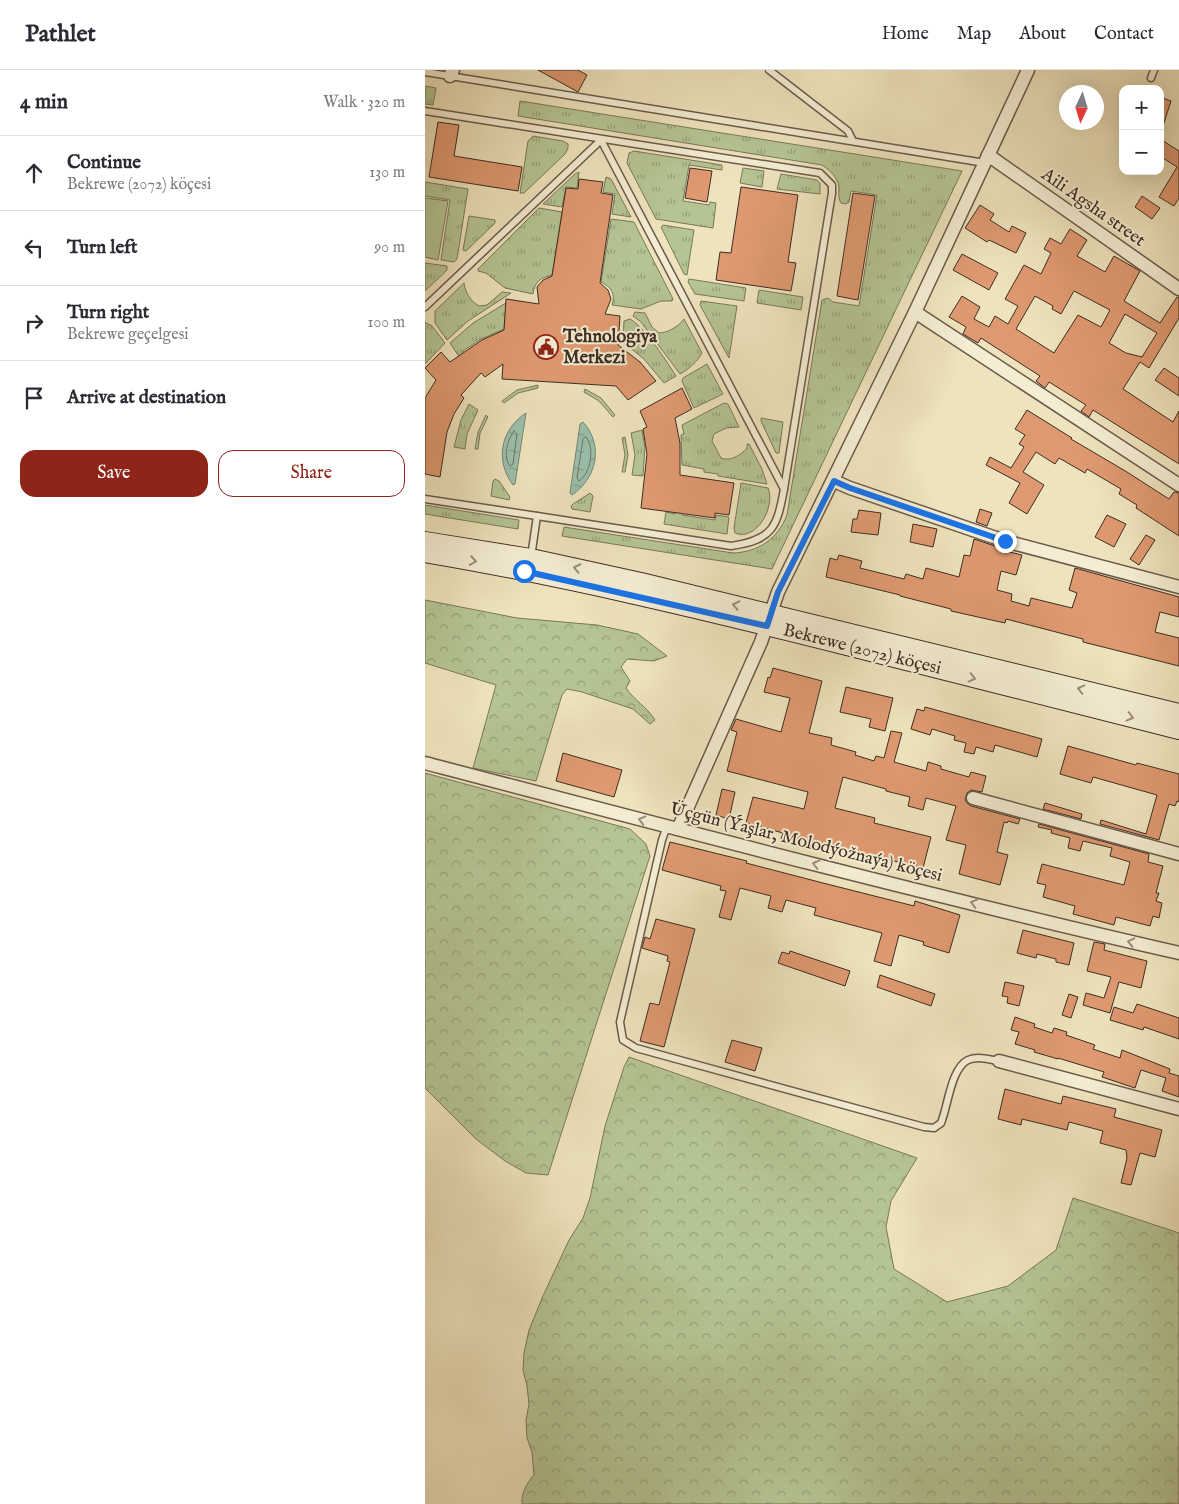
<!DOCTYPE html>
<meta charset="utf-8">
<style>
body{margin:0;font-family:"IM FELL English",serif;background:#f7f7f7;color:#2b2b33}
.controls{position:absolute;right:15px;top:15px;display:grid;overflow:hidden;border-radius:10px;box-shadow:0 5px 20px #0002}
.controls button{width:45px;height:45px;display:grid;place-items:center;padding:0;border:0;border-bottom:1px solid #e1e1e2;background:#fff;color:#2b2b33;font:25px sans-serif}
.compass{position:absolute;left:634px;top:15px;width:45px;height:45px;border-radius:50%;background:#fff;box-shadow:0 5px 20px #0002;rotate:184deg}
.stop{position:absolute;width:15px;height:15px;margin:-11px;border:4px solid #1a73e8;border-radius:50%;background:#fff}
.stop.end{background:#1a73e8;border-color:#fff;box-shadow:0 1px 5px #0008}
.list{margin:0;padding:0;list-style:none}
h2{display:flex;justify-content:space-between;align-items:center;height:65px;margin:0;padding:0 20px;font-size:21px}
h2 small{font-size:16px;font-weight:400;color:#7c7c81}
.list li{display:grid;grid-template-columns:32px 1fr auto;gap:15px;align-items:center;box-sizing:border-box;height:75px;padding:0 20px;border-top:1px solid #e1e1e2}
.list b{display:block;font-size:19px;white-space:nowrap}
.list p{margin:0;font-size:16px;white-space:nowrap;color:#7c7c81}
.list em{font-size:16px;font-style:normal;color:#7c7c81}
.actions{display:flex;gap:10px;padding:15px 20px}
.actions a{flex:1;padding:11px 0;border:1px solid #8f2418;border-radius:15px;text-align:center;font-size:18px;color:#8f2418}
.actions .main{background:#8f2418;color:#fff}
.icon{flex:none;width:28px;height:28px;fill:none;stroke:currentColor;stroke-width:2;stroke-linecap:round;stroke-linejoin:round}
.map{position:relative;flex:none;width:754px;height:1434px;overflow:hidden}
header{display:flex;align-items:center;gap:30px;box-sizing:border-box;height:70px;padding:0 25px;background:#fff;border-bottom:1px solid #e1e1e2}
header strong{font-size:24px}
nav{display:flex;gap:28px;margin-inline-start:auto;font-size:18px}
main{display:flex}
aside{flex:1;background:#fff}
.map>svg:first-child{display:block}
</style>
<header>
<strong>Pathlet</strong>
<nav><a>Home</a><a>Map</a><a>About</a><a>Contact</a></nav>
</header>
<main>
<aside>
<h2>4 min<small>Walk · 320 m</small></h2>
<ul class="list">
<li><svg class="icon" aria-label="ahead" viewBox="0 0 24 24"><path d="M12 20V5M6 11l6-6 6 6"/></svg><div><b>Continue</b><p>Bekrewe (2072) köçesi</p></div><em>130 m</em></li>
<li><svg class="icon" aria-label="left" viewBox="0 0 24 24"><path d="M17 20v-9H6M10 6l-5 5 5 5"/></svg><div><b>Turn left</b></div><em>90 m</em></li>
<li><svg class="icon" aria-label="right" viewBox="0 0 24 24"><path d="M7 20v-9h11M14 6l5 5-5 5"/></svg><div><b>Turn right</b><p>Bekrewe geçelgesi</p></div><em>100 m</em></li>
<li><svg class="icon" aria-label="arrive" viewBox="0 0 24 24"><path d="M6 21V4h12l-3 4 3 4H6"/></svg><div><b>Arrive at destination</b></div></li>
</ul>
<div class="actions"><a class="main">Save</a><a>Share</a></div>
</aside>
<div class="map">
<svg width="754" height="1434" viewBox="0 0 754 1434">
<defs>
<pattern id="grass-tufts" width="24" height="20" patternUnits="userSpaceOnUse" patternTransform="scale(1.25)"><rect width="24" height="20" fill="#b5c493"/><path d="M3 7l-1-3M5 7V3M7 7l1-3M15 17l-1-3M17 17v-4M19 17l1-3" fill="none" stroke="#95a078"/></pattern>
<pattern id="forest-crowns" width="20" height="18" patternUnits="userSpaceOnUse" patternTransform="scale(1.25)"><rect width="20" height="18" fill="#b5c493"/><path d="M2 6a3 3 0 1 1 6 0M12 15a3 3 0 1 1 6 0" fill="none" stroke="#95a078"/></pattern>
<pattern id="water-ripples" width="26" height="14" patternUnits="userSpaceOnUse" patternTransform="scale(1.25)"><rect width="26" height="14" fill="#9bbfab"/><path d="M2 4q2-2 4 0t4 0M15 11q2-2 4 0t4 0" fill="none" stroke="#809c8b"/></pattern>
</defs>
<rect width="100%" height="100%" fill="#eee3bc"/>
<filter id="stains"><feTurbulence type="fractalNoise" baseFrequency=".004" numOctaves="4"/><feColorMatrix values="0 0 0 0 .2 0 0 0 0 .09 0 0 0 0 .02 0 0 0 .5 -.17"/></filter>
<radialGradient id="worn" r=".72"><stop offset=".6" stop-color="#630" stop-opacity="0"/><stop offset="1" stop-color="#630" stop-opacity=".3"/></radialGradient>
<g fill="url(#grass-tufts)" stroke="#7a785c">
<polygon points="0,16 11,18 8,35 0,34"/>
<path d="M 95,31 L 537,101 L 347,499 L 137,466 L 139,457 L 308,483 C 333,482 352,470 362,445 L 397,230 L 403,228 L 408,232 L 434,236 L 452,125 L 426,121 L 424,132 L 421,134 L 416,133 C 413,128 414,123 414,117 C 413,108 405,100 397,95 L 93,46 Z"/>
<polygon points="108,66 138,71 143,74 143,78 140,84 99,123 95,123 103,71"/>
<polygon points="209,81 297,95 297,100 264,95 258,131 284,135 285,132 291,133 288,158 231,149 202,93 204,83"/>
<polygon points="318,98 339,101 337,117 315,113"/>
<polygon points="154,102 152,118 141,117 137,137 118,134 150,104"/>
<polygon points="356,104 392,110 395,113 395,124 352,119"/>
<polygon points="181,107 186,109 206,147 187,144 190,124 178,122"/>
<polygon points="0,112 43,119 32,189 29,192 16,190 25,130 0,126"/>
<path d="M 114,138 L 137,142 L 127,206 C 116,206 109,213 108,224 L 80,218 L 61,203 L 53,201 L 53,199 Z"/>
<polygon points="44,146 70,150 70,153 41,181 38,180"/>
<path d="M 186,149 L 209,152 L 248,229 L 247,231 L 236,231 L 216,239 L 187,235 C 191,224 186,217 176,212 Z"/>
<polygon points="238,155 269,160 262,205 259,204 236,157"/>
<polygon points="0,193 22,196 22,200 0,221"/>
<polygon points="264,209 321,218 319,231 270,224 263,212"/>
<path d="M 39,213 C 40,222 45,231 54,236 L 62,235 L 77,222 L 86,223 L 43,251 L 22,270 L 10,253 L 10,241 Z"/>
<polygon points="334,220 378,227 376,240 332,233"/>
<polygon points="276,231 312,236 304,288 275,235"/>
<polygon points="81,233 79,259 56,269 38,281 45,290 39,294 25,273 48,253"/>
<path d="M 210,242 L 220,243 L 227,257 L 234,263 C 243,263 254,256 259,249 L 277,283 C 272,292 264,299 255,304 L 216,252 L 208,246 Z"/>
<path d="M 205,249 C 219,256 242,292 251,306 L 239,313 L 219,289 L 198,272 L 199,251 Z"/>
<polygon points="0,252 7,256 20,273 0,294"/>
<polygon points="282,294 298,324 269,338 257,311 258,308"/>
<polygon points="113,315 113,318 93,323 79,333 77,331 92,320"/>
<polygon points="160,319 176,328 190,345 188,347 174,331 159,322"/>
<path d="M 299,333 L 303,334 L 314,357 L 301,358 L 289,364 L 287,371 L 296,388 C 305,392 316,385 322,378 L 322,374 L 324,374 L 337,399 L 342,414 L 293,406 L 293,404 L 279,402 L 279,399 L 257,395 L 256,365 L 259,364 L 257,355 Z"/>
<polygon points="44,334 53,340 42,364 40,379 29,377 36,350"/>
<polygon points="61,345 63,347 55,363 53,379 50,379 53,362"/>
<polygon points="336,348 358,352 354,383 351,383 336,351"/>
<polygon points="217,360 220,378 218,406 207,405 210,385 206,363"/>
<polygon points="200,367 203,385 200,402 197,402 200,385 197,368"/>
<polygon points="70,409 74,411 85,427 84,430 66,426 68,411"/>
<path d="M 316,413 L 343,418 C 351,437 331,472 310,463 L 309,458 Z"/>
<polygon points="165,423 168,426 165,442 147,439 146,436 148,434"/>
<polygon points="0,435 94,450 93,459 0,444"/>
<polygon points="251,439 258,440 257,445 290,450 291,445 304,447 302,464 239,454 241,442 250,444"/>
</g>
<g fill="url(#forest-crowns)" stroke="#7a785c">
<path d="M 0,530 L 92,548 L 172,555 L 213,564 L 242,586 L 229,591 L 202,589 L 196,597 L 205,611 L 201,618 C 210,631 221,636 230,650 L 225,654 L 208,639 L 157,622 L 142,619 L 137,625 L 111,711 L 48,698 L 71,615 L 0,593 Z"/>
<polygon points="0,703 205,759 221,774 225,786 123,1105 101,1103 80,1091 51,1069 0,1018"/>
<path d="M 204,987 L 492,1088 L 466,1131 L 461,1157 L 469,1199 L 522,1232 L 583,1216 L 631,1180 L 648,1128 L 754,1163 L 754,1434 L 97,1434 C 96,1423 102,1413 109,1405 L 107,1382 L 102,1368 L 101,1350 L 104,1334 L 102,1316 L 98,1300 L 99,1283 L 104,1260 L 118,1226 L 144,1170 L 158,1148 L 165,1128 L 180,1056 L 199,997 Z"/>
</g>
<polygon fill="#b5c493" stroke="#7a785c" points="0,128 23,131 13,190 0,187"/>
<g fill="url(#water-ripples)" stroke="#768575">
<path d="M 101,343 L 90,414 L 88,415 C 70,391 75,360 101,343 Z"/>
<path d="M 158,352 C 179,375 172,408 147,425 L 145,423 L 155,354 Z"/>
</g>
<g fill="none" stroke-linecap="round" stroke-linejoin="round">
<g stroke="#6c7668" stroke-width="1">
<path d="M 89,361 L 92,364 L 88,394 L 85,396 C 78,387 82,370 89,361 Z"/>
<path d="M 161,367 C 170,378 166,403 154,411 L 152,408 L 158,369 Z"/>
</g>
</g>
<g fill="#df9970" stroke="#3e2d25" fill-rule="evenodd">
<polygon points="113,0 153,0 162,5 153,22"/>
<polygon points="735,27 746,31 737,59 735,59"/>
<polygon points="13,52 34,55 29,86 97,97 93,121 4,107"/>
<polygon points="735,69 754,81 754,128 749,136 734,127 752,97 735,86"/>
<polygon points="265,98 287,101 282,132 260,128"/>
<polygon points="154,109 178,112 176,123 188,125 175,213 183,220 186,229 180,244 195,246 193,275 215,292 231,311 203,330 191,316 77,309 78,294 60,307 56,303 36,325 39,328 29,344 22,362 15,407 0,404 0,328 11,310 0,298 16,282 25,292 57,270 79,260 81,229 114,234 112,217 118,210 127,206 141,118 153,119"/>
<polygon points="316,117 373,125 363,192 371,193 366,221 291,210 295,182 306,183"/>
<polygon points="428,123 450,126 433,230 412,226"/>
<polygon points="717,126 735,138 727,149 710,137"/>
<polygon points="555,135 569,144 565,150 584,162 587,156 601,163 591,183 564,170 562,172 540,158"/>
<path d="M 645,159 L 662,170 L 652,186 L 680,202 L 689,186 L 715,201 L 699,231 L 735,253 L 752,227 L 754,227 L 754,248 L 724,298 L 715,292 L 698,319 L 748,352 L 754,341 L 754,394 L 668,340 L 664,347 L 656,341 L 661,335 L 624,312 L 620,318 L 611,311 L 615,306 L 556,268 L 553,273 L 538,264 L 541,257 L 524,247 L 537,226 L 555,237 L 549,249 L 564,257 L 570,246 L 583,254 L 593,236 L 580,229 L 599,195 L 616,204 L 626,183 L 619,179 L 625,168 L 636,174 ZM 649,221 L 685,240 L 676,257 L 653,245 L 629,283 L 591,259 L 610,226 L 628,236 L 627,239 L 636,244 ZM 700,244 L 732,263 L 717,287 L 701,283 L 684,273 Z"/>
<polygon points="537,184 573,203 564,220 528,200"/>
<polygon points="739,298 754,308 754,326 730,310"/>
<polygon points="257,318 267,339 250,348 255,373 255,405 309,413 304,445 290,443 290,448 216,438 222,384 218,359 222,357 215,341"/>
<polygon points="602,340 647,368 646,369 702,402 744,429 749,422 754,423 754,466 711,438 712,435 694,424 696,419 662,399 660,403 634,388 630,394 611,382 598,402 619,415 602,444 584,433 595,413 561,395 565,387 586,398 599,377 594,374 600,365 590,359"/>
<polygon points="555,439 567,443 562,456 551,452"/>
<polygon points="434,440 456,443 453,465 426,462 428,449 432,449"/>
<polygon points="682,445 701,454 689,477 670,467"/>
<polygon points="488,454 512,459 508,477 485,472"/>
<polygon points="721,465 730,470 714,495 705,489"/>
<polygon points="549,469 573,477 572,479 597,485 591,505 576,501 572,520 587,524 586,531 604,536 606,528 647,538 652,523 644,520 650,498 754,527 754,547 735,542 730,562 754,568 754,596 658,572 658,569 581,549 580,553 526,541 526,539 475,526 475,525 401,507 405,488 412,490 414,485 437,491 435,498 479,509 481,504 498,509 501,498 534,507 539,485 545,486"/>
<polygon points="348,598 397,611 384,663 407,668 406,675 431,682 430,685 449,691 451,686 459,688 466,661 477,663 469,692 501,701 503,692 516,696 516,699 544,707 546,702 561,706 557,722 546,720 542,723 540,730 542,733 546,736 595,749 593,754 583,751 582,753 579,752 572,782 583,785 575,815 534,804 541,775 521,770 531,736 501,728 498,740 483,736 485,727 461,721 461,719 418,707 410,738 450,748 449,753 506,767 498,798 372,768 371,773 356,769 358,763 321,753 328,727 379,739 383,722 302,701 312,662 306,660 311,649 356,662 365,628 339,622 343,607 345,608"/>
<polygon points="421,617 468,628 460,661 444,657 446,649 415,642"/>
<polygon points="500,637 617,669 612,687 570,675 568,682 551,677 549,684 539,682 541,673 529,670 530,666 507,659 505,665 486,659 492,639 499,641"/>
<polygon points="643,676 711,695 712,693 754,704 754,732 752,731 750,736 744,734 734,770 675,754 676,750 721,764 732,725 668,707 666,713 635,704"/>
<polygon points="138,683 197,700 189,727 131,711"/>
<polygon points="297,719 310,722 304,749 291,745"/>
<polygon points="620,733 657,744 656,749 618,739"/>
<polygon points="614,754 724,784 723,792 738,796 731,823 734,823 731,831 737,833 734,848 728,846 725,856 691,847 689,855 648,844 650,836 618,827 621,815 612,813 617,794 699,815 705,792 685,786 687,778 658,771 655,781 643,778 645,768 626,763 627,760 613,757"/>
<polygon points="245,772 322,791 321,793 398,813 489,836 490,831 535,845 524,883 498,875 499,872 474,865 466,896 449,891 457,863 389,845 391,838 361,830 357,842 343,838 346,826 315,818 306,850 294,847 301,821 295,820 296,816 237,800"/>
<polygon points="231,849 270,859 239,977 215,971 225,933 234,935 245,892 242,891 243,886 217,878 220,867 225,869"/>
<polygon points="598,860 649,873 644,895 631,892 631,889 612,884 611,888 592,883"/>
<polygon points="669,872 680,874 679,880 722,891 716,918 694,912 685,943 658,935 661,923 679,928 686,907 662,901"/>
<polygon points="365,881 425,901 420,916 353,893 357,882 364,884"/>
<polygon points="455,905 510,924 506,936 452,917"/>
<polygon points="580,912 599,916 594,936 582,933 583,927 577,926"/>
<polygon points="644,924 653,927 646,948 637,945"/>
<polygon points="712,934 754,948 754,969 719,957 718,960 685,950 689,937 708,943"/>
<polygon points="590,947 610,954 609,957 627,963 629,958 642,962 641,965 670,975 668,979 695,988 697,980 745,999 744,1003 754,1006 754,1027 737,1021 741,1008 716,1000 710,1018 677,1007 679,1002 633,988 633,989 609,982 610,980 590,974 594,962 586,960"/>
<polygon points="307,970 337,978 330,1001 300,992"/>
<polygon points="580,1019 636,1034 638,1026 691,1039 689,1047 737,1060 730,1087 715,1083 706,1115 696,1113 702,1088 701,1080 675,1073 678,1061 644,1052 642,1060 597,1049 596,1055 573,1049"/>
</g>
<g fill="none" stroke-linecap="round" stroke-linejoin="round">
<defs>
<g id="lane">
<polyline points="344,0 423,61 428,71"/>
<polyline points="0,2 560,93"/>
<polyline points="726,8 729,0"/>
<path d="M 0,41 L 395,103 L 407,115 L 407,123 L 359,419 C 352,457 348,470 306,476 L 112,446"/>
<polyline points="0,237 176,70 359,419"/>
<polyline points="0,429 112,446 106,487"/>
<path d="M 242,756 L 237,770 L 195,952 L 198,970 L 211,978 L 499,1057 L 509,1058 L 516,1053 C 523,1036 526,998 543,990 C 552,986 564,989 574,991"/>
</g>
<g id="street">
<polyline points="25,6 28,0"/>
<polyline points="563,85 754,219"/>
<polyline points="490,242 754,415"/>
<polyline points="409,411 425,418 580,471 754,517"/>
<path d="M 0,693 C 251,759 501,825 754,883"/>
<polyline points="548,728 754,784"/>
<polyline points="253,759 336,572 353,522 490,242 603,0"/>
<polyline points="574,991 754,1039"/>
</g>
<g id="secondary">
<polyline points="0,471 106,488 216,512 754,643"/>
<path d="M 0,483 C 142,507 282,541 422,576 C 533,604 643,632 754,660"/>
</g>
</defs>
<use href="#lane" stroke="#6a5a4b" stroke-width="9"/>
<use href="#street" stroke="#6a5a4b" stroke-width="15"/>
<use href="#secondary" stroke="#3e2d25" stroke-width="20"/>
<use href="#lane" stroke="#f4edd3" stroke-width="6"/>
<use href="#street" stroke="#f4edd3" stroke-width="12"/>
<use href="#secondary" stroke="#f4edd3" stroke-width="18"/>
</g>
<defs><path id="oneway-chevron" d="M-2-3.5L2.5 0L-2 3.5" fill="none" stroke-width="1.6" stroke-linecap="round" stroke-linejoin="round" transform="scale(1.25)"/></defs>
<g stroke="#998d7c">
<use href="#oneway-chevron" transform="translate(48 491) rotate(9)"/>
<use href="#oneway-chevron" transform="translate(152 498) rotate(-168)"/>
<use href="#oneway-chevron" transform="translate(311 535) rotate(-167)"/>
<use href="#oneway-chevron" transform="translate(547 608) rotate(14)"/>
<use href="#oneway-chevron" transform="translate(656 619) rotate(-166)"/>
<use href="#oneway-chevron" transform="translate(705 647) rotate(14)"/>
<use href="#oneway-chevron" transform="translate(217 750) rotate(-165)"/>
<use href="#oneway-chevron" transform="translate(391 794) rotate(-166)"/>
<use href="#oneway-chevron" transform="translate(549 833) rotate(-166)"/>
<use href="#oneway-chevron" transform="translate(706 872) rotate(-167)"/>
</g>
<g fill="none" stroke-linecap="round" stroke-linejoin="round">
<polyline stroke="#1a73e8" stroke-width="6" points="99,501 342,556 353,522 409,411 425,418 580,471"/>
</g>
<defs>
<symbol id="civic-ring" viewBox="-11 -11 22 22"><circle r="9.5" fill="#f4edd3" stroke="#8f2418" stroke-width="1.5"/><path d="M-.6-6.5H3V-4.5H.6V-3L4-1V1h2V6H-6V1h2V-1L-.6-3ZM-1.2 2.5V6h2.4V2.5Z" fill="#8f2418"/></symbol>
</defs>
<g fill-rule="evenodd">
<use href="#civic-ring" x="107" y="263" width="28" height="28"/>
</g>
<g text-anchor="middle" dominant-baseline="central" stroke-width="4" stroke-linejoin="round" paint-order="stroke">
<g font-size="18" fill="#3e2d25" stroke="#f4edd3">
<text transform="translate(668 138) rotate(35)">Aili Agsha street</text>
<text transform="translate(437 580) rotate(14)">Bekrewe (2072) köçesi</text>
<text transform="translate(381 773) rotate(14)">Üçgün (Ýaşlar, Molodýožnaýa) köçesi</text>
</g>
<g font-size="18" font-weight="bold" fill="#3e2d25" stroke="#f4edd3" text-anchor="start">
<text x="138" y="267">Tehnologiya<tspan x="138" dy="21">Merkezi</tspan></text>
</g>
</g>
<rect width="100%" height="100%" filter="url(#stains)"/>
<rect width="100%" height="100%" fill="url(#worn)"/>
</svg>
<div class="controls">
<button>+</button>
<button>−</button>
</div>
<svg class="compass" viewBox="-18 -18 36 36"><path d="M0-13l5 13h-10z" fill="#e53935"/><path d="M0 13l5-13h-10z" fill="#7c7c81"/></svg>
<div class="stop" style="left:99px;top:501px"></div>
<div class="stop end" style="left:580px;top:471px"></div>
</div>
</main>
